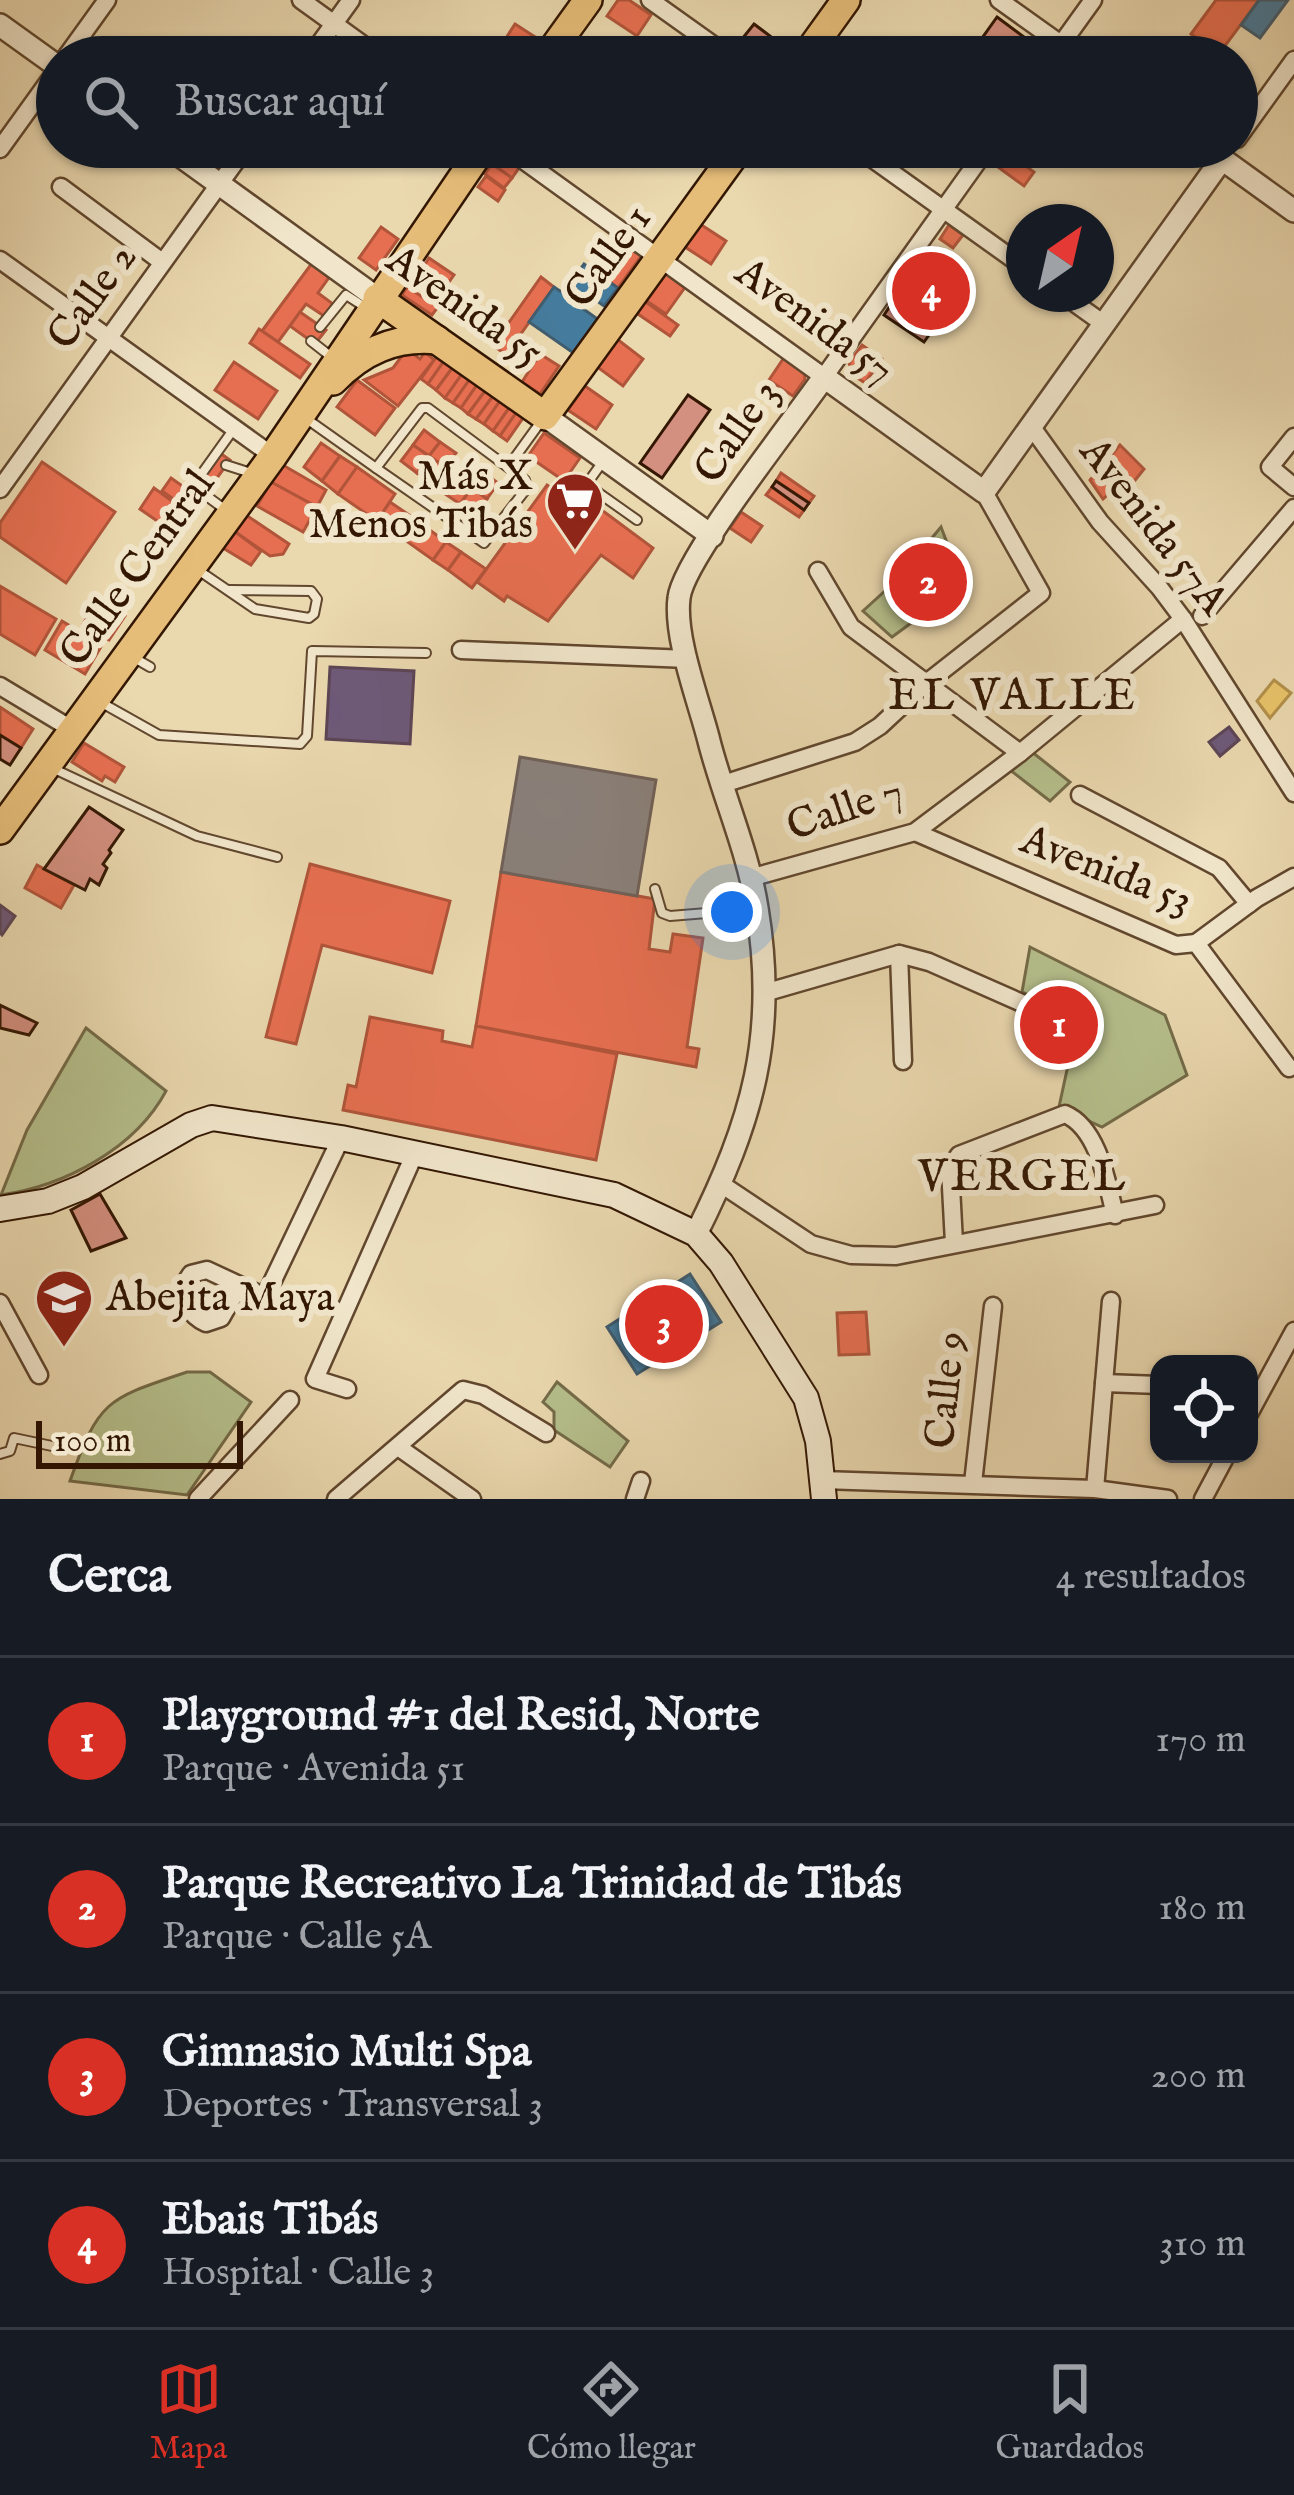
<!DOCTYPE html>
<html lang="es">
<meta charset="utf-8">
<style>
body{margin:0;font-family:"IM FELL English",serif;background:#242831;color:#f1f3f6}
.controls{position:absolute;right:36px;bottom:36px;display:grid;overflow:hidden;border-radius:24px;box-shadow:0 3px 9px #0004}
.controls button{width:108px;height:108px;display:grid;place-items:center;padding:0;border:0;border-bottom:3px solid #363941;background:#171b24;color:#f1f3f6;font:60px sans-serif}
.compass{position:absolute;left:1006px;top:204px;width:108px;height:108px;border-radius:50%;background:#171b24;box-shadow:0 3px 9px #0004;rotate:34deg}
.scale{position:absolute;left:36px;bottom:30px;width:207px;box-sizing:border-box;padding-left:12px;border:6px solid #331703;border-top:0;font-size:33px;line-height:42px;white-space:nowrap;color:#331703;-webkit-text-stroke:9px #f1e6cb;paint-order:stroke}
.you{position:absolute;left:732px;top:912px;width:42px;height:42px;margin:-30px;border:9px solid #fff;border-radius:50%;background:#1a73e8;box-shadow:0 0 0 18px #1a73e833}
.badge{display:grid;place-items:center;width:78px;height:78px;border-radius:50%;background:#d93025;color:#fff;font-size:39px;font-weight:700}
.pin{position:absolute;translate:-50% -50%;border:6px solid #fff;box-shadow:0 3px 12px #0006}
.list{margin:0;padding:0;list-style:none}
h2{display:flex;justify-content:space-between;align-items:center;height:156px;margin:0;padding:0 48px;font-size:51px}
h2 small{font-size:39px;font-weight:400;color:#9ea1a6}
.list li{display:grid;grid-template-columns:78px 1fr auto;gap:36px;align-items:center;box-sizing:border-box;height:168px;padding:0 48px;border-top:3px solid #363941}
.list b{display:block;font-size:45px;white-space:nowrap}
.list p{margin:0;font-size:39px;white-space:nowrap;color:#9ea1a6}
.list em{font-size:39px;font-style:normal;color:#9ea1a6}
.icon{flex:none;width:66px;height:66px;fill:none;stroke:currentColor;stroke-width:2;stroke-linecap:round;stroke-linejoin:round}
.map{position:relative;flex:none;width:1294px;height:1499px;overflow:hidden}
.search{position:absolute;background:#171b24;box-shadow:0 3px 9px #0004;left:36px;right:36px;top:36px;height:132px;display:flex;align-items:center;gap:30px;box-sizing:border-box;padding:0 42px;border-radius:66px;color:#9ea1a6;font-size:45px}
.sheet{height:828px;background:#171b24}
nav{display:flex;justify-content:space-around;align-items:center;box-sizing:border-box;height:168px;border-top:3px solid #363941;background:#171b24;font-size:33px;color:#9ea1a6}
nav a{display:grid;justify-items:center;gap:6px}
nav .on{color:#d93025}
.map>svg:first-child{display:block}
</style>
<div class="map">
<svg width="1294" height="1499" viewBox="0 0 1294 1499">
<rect width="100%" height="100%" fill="#ead8af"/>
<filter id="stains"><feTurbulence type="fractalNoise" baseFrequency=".00167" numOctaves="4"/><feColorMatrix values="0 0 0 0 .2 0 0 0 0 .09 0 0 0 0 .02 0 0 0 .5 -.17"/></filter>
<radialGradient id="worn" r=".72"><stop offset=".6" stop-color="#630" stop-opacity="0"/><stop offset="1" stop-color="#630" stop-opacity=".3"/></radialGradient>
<g fill="#b5bf8c" stroke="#746b48" stroke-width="3">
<polygon points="941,527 963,585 892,637 863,611 898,579"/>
<polygon points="1032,752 1070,782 1050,801 1010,770"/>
<path d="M 1030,947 L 1165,1015 L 1187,1075 L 1102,1127 L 1059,1107 L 1073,1042 L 1034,1047 C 1049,1020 1052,1005 1022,992 Z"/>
<path d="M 86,1028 L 166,1091 C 135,1149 64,1186 1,1195 L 27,1130 Z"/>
<path d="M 187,1372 L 210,1372 L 251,1402 L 187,1495 L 70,1481 C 99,1400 106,1399 187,1372 Z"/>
<polygon points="557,1382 628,1441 610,1467 554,1430 554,1412 543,1402"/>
</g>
<polygon fill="#e9c46a" stroke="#b2904b" stroke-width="3" points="1274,680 1291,693 1270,718 1257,701"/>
<g fill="#e76f51" stroke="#b1553a" stroke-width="3">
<polygon points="618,0 629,0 651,15 637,36 607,16"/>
<polygon points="1216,0 1259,0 1219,54 1191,34"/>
<polygon points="515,24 546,44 534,57 506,38"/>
<polygon points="501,39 529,57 499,57 493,52"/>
<polygon points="1001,148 1034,172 1024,186 991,162"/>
<polygon points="501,151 521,165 512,178 492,164"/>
<polygon points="492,164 512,178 504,188 485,174"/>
<polygon points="486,176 505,190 498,201 478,187"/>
<polygon points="700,224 726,241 711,264 685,247"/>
<polygon points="949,225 963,235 953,248 940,239"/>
<polygon points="381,227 398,239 376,270 359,258"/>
<polygon points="627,244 642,255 618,288 603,277"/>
<polygon points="429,258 454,275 444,289 420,272"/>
<polygon points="312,263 330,276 318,293 333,304 324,316 306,304 278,342 262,331"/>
<polygon points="668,274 686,286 666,314 644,299 660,276"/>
<polygon points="541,277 554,287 506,355 493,345"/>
<polygon points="407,287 438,307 432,315 402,295"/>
<polygon points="643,300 678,325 670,336 635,312"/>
<polygon points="300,312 326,330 315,344 290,326"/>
<polygon points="259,329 310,364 300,378 250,343"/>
<polygon points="617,339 643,359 623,386 596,366"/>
<polygon points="862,345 882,359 865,383 853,375 849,363"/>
<polygon points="407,349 420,359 425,352 434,360 398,406 364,380 393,368"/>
<polygon points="540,354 559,366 540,394 522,382"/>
<polygon points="437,356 444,361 428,384 421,379"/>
<polygon points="785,356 804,369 805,379 793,396 769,380"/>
<polygon points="444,361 453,367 436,390 428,384"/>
<polygon points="234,362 277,391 258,419 215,390"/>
<polygon points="453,367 462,374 445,398 436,390"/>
<polygon points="462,374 470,379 453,403 445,398"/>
<polygon points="470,379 477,385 461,408 453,403"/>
<polygon points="357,380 395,408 375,435 337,407"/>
<polygon points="477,385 485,391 468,414 461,408"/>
<polygon points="585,386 612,405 596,429 568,410"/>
<polygon points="485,391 493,396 476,419 468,414"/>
<polygon points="493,396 500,401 484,424 476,419"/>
<polygon points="500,401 509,408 493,431 484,424"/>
<polygon points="509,408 516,413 500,436 493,431"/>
<polygon points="516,413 523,418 507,441 500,436"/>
<polygon points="424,430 440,442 429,456 413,445"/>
<polygon points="544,433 580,458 564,481 528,456"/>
<polygon points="440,442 456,453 445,467 429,456"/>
<polygon points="321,443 340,456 322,481 304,467"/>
<polygon points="413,445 429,456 417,473 401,461"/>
<polygon points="1120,445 1144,469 1128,489 1121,483 1103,499 1090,480"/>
<polygon points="220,453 230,460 209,489 199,482"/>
<polygon points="340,456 357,467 338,494 322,481"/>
<polygon points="429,456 445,467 433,484 417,473"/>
<polygon points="42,462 115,512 66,583 0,537 0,523"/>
<polygon points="468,462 483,472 472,488 458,477"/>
<polygon points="281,464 326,490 317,507 271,482"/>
<polygon points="357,467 395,494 377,521 338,494"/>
<polygon points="483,472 498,483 487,499 472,488"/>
<polygon points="781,473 814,496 809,503 776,481"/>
<polygon points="458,477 472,488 460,504 445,494"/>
<polygon points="171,478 198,497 189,510 162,491"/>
<polygon points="271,482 317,507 303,532 257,506"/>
<polygon points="547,485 562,496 558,501 586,521 599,508 653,548 633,578 601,555 548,621 507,596 504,601 477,582"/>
<polygon points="772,487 804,510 799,517 766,495"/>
<polygon points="154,488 187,512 173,532 140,509"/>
<polygon points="472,488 487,499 475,515 460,504"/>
<polygon points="390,502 415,519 402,538 377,521"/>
<polygon points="741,512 762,526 751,542 730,528"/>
<polygon points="246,515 289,544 283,554 270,556 234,531"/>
<polygon points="415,519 446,542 433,560 402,538"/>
<polygon points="234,531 261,551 251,565 223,548"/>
<polygon points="446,542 461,552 448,570 433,560"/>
<polygon points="461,552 486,569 472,588 448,570"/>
<polygon points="0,586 56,619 35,655 0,634"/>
<polygon points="98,599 125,616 109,640 83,624"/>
<polygon points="62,621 102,645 85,674 45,650"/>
<polygon points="0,707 33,729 21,748 0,735"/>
<polygon points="84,743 124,767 115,782 105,776 102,781 72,762"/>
<polygon points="310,864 450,901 432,973 322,945 296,1044 266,1037"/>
<polygon points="37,865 74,885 61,908 25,888"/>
<polygon points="501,872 655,899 649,949 670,952 673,934 703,938 687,1047 699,1049 696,1067 476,1026"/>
<polygon points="370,1017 443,1031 442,1041 472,1047 476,1026 617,1054 596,1160 343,1110 348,1085 356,1087"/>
<polygon points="866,1312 869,1354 839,1355 837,1313"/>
</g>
<g fill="#6d597a" stroke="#5c4556" stroke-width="3">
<polygon points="330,667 414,671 410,744 326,739"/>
<polygon points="1229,727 1239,740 1220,756 1209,742"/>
<polygon points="0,905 15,916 2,935 0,933"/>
</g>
<polygon fill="#f28482" stroke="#b9635c" stroke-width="3" points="922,260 964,289 940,322 899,293"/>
<g fill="#457b9d" stroke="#405d6f" stroke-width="3">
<polygon points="1259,0 1288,0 1260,38 1241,25"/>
<polygon points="584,264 618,288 604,306 590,296 582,308 606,325 582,359 529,322 554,287 563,293"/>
<polygon points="690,1274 721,1322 637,1374 607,1327"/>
</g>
<polygon fill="#8a817c" stroke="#706158" stroke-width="3" points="520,757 656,780 637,896 501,872"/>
<g fill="#d38f7f" stroke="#331703" stroke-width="3">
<polygon points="997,17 1036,46 1028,57 1002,57 980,41"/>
<polygon points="754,24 770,36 759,51 742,39"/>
<polygon points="896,297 936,325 924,342 884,315"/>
<polygon points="688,395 710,410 662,478 640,463"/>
<polygon points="776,481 809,503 804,510 772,487"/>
<polygon points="0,735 21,748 10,765 0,759"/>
<polygon points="89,807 123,830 109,850 111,853 103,864 107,868 99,885 90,879 85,890 44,869"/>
<polygon points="0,1005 37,1023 29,1035 0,1028"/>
<polygon points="100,1194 126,1238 91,1251 71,1210"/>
</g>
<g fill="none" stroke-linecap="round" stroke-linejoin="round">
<defs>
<g id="service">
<polyline points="320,327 346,295 368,309"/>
<polyline points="311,341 334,359"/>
<polygon points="422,408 428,408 525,480 527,488 484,543 376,468"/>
<polyline points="304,417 376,468"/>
<polyline points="226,465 251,473"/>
<polyline points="508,467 542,420"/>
<polyline points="586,484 637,520"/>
<polyline points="576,499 604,460"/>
<polyline points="227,511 193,486 233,430"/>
<polyline points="198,570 255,609 309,618 314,614 317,599 311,591 229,590"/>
<polyline points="131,656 150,667"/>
<polyline points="102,703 159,735 300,744 307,736 312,651 426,653"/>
<polyline points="50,767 197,836 277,857"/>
<polyline points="655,889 662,913 670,916 756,909"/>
<polyline points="0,1454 10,1451 14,1438 52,1446"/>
</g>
<g id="minor">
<polyline points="301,0 380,57"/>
<polyline points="650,0 730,57"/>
<polyline points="999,0 1079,57"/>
<polyline points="66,57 107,0"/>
<polyline points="310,57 351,0"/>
<polyline points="1052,57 1093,0"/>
<polyline points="1237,139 1294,60"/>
<polyline points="505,147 824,377 988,147"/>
<polyline points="856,147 1024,267"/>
<polyline points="0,149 57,70"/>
<polyline points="61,187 162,262"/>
<polyline points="0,260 273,456"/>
<polyline points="1062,294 1104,324"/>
<polyline points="1031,426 1100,522 1159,587 1183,619 1294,793"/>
<polyline points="1294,437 1270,467 1294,487"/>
<polyline points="0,489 246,147"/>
<polyline points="818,571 851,627 1020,753"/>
<polyline points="1202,616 1294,508"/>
<polyline points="461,650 688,659"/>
<polyline points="0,686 73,730"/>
<polyline points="720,785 855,742 880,726 924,685 1041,593 984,492"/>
<polyline points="1080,795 1219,868 1249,904"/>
<polyline points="915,832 1176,945 1196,943 1289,1068"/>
<polyline points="750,878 915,832 1020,753 1183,619"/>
<polyline points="1196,943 1257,898 1294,877"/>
<polyline points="899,954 903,1061"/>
<polyline points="764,993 899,954 929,962 1040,1011"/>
<polyline points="721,1184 811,1244 851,1255 896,1256 1155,1205"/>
<path d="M 954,1243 L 950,1168 L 959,1155 L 1065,1114 C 1098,1128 1107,1182 1115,1215"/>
<path d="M 239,1286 L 221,1318 L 206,1323 C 189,1315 185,1304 183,1286 L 191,1274 L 207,1270 L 265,1297 L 341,1138"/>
<polyline points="0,1303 39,1375"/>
<polyline points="1104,1383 1159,1385"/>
<polyline points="347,1389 315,1379 415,1153"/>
<polyline points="1249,1414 1294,1331"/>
<polyline points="398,1447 472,1499"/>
<polyline points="822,1480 1095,1489 1168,1499"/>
<polyline points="973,1483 993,1306"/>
<polyline points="1095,1489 1111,1301"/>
<polyline points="198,1499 290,1400"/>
<polyline points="336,1499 463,1390 483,1395 546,1433"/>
<polyline points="635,1499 641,1481"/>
<polyline points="1203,1499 1227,1454"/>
</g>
<g id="tertiary">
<polyline points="0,25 57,66"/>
<polyline points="168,147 377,298"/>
<polyline points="545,416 712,536"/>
<path d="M 696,1234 C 752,1122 778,1035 757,908 C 748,851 723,796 709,741 C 699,701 674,638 679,598 C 683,559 796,418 824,377 L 984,492 L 1222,159 L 1294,211"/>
</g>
<polyline id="secondary" points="0,1209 48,1201 83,1187 191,1125 212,1118 341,1138 614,1195 696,1234 721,1263 806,1398 818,1441 824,1499"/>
<g id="primary">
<polyline points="547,57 588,0"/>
<polyline points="805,57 846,0"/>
<polyline points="377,298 545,416 740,147"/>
<path d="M 333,381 C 362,351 395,336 437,340"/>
<polyline points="0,830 273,456 483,147"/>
</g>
</defs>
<use href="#service" stroke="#61472e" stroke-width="12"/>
<use href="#minor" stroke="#61472e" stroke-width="21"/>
<use href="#tertiary" stroke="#61472e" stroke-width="26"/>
<use href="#secondary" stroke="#331703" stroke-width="28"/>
<use href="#primary" stroke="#331703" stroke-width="32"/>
<use href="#service" stroke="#f1e6cb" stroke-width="8"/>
<use href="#minor" stroke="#f1e6cb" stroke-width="16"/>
<use href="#tertiary" stroke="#f1e6cb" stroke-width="21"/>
<use href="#secondary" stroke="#f1e6cb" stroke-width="24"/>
<use href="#primary" stroke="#e5bc78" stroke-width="27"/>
</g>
<defs>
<symbol id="supermarket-pin" viewBox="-11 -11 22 30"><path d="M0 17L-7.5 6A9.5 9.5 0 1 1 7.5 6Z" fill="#8f2418" stroke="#f1e6cb"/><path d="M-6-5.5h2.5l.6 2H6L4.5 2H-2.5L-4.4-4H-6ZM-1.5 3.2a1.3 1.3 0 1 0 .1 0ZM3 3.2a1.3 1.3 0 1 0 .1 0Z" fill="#fff"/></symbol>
<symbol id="school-pin" viewBox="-11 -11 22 30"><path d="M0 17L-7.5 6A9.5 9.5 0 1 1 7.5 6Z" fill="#8f2418" stroke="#f1e6cb"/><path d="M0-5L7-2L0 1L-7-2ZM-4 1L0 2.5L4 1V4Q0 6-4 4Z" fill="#fff"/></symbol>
</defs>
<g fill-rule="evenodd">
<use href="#supermarket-pin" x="542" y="468" width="66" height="90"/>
<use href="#school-pin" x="31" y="1265" width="66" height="90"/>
</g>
<g text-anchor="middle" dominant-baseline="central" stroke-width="12" stroke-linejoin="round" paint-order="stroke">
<g font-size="42" fill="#331703" stroke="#f1e6cb">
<text transform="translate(609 257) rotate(-54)">Calle 1</text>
<text transform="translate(93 297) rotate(-54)">Calle 2</text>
<text transform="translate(464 307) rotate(35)">Avenida 55</text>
<text transform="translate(814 322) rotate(36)">Avenida 57</text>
<text transform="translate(738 432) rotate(-55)">Calle 3</text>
<text transform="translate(1153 527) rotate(52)">Avenida 57A</text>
<text transform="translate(138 569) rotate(-54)">Calle Central</text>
<text transform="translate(845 810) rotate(-19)">Calle 7</text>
<text transform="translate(1106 871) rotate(21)">Avenida 53</text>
<text transform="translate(947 1390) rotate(-84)">Calle 9</text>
</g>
<g font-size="42" fill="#331703" stroke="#f1e6cb" text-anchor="end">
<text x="533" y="477">Más X<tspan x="533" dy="48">Menos Tibás</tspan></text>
<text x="106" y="1298" text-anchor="start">Abejita Maya</text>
</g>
<g font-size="45" letter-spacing="3" fill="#331703" stroke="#f1e6cb">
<text x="1013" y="696">EL VALLE</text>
<text x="1023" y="1177">VERGEL</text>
</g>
</g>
<rect width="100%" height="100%" filter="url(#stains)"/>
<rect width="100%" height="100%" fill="url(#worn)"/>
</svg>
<div class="controls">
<button><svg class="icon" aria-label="locate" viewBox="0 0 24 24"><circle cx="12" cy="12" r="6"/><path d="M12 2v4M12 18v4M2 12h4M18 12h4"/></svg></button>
</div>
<svg class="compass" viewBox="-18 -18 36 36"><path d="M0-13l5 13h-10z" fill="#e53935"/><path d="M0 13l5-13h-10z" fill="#9ea1a6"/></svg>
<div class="scale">100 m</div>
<div class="you"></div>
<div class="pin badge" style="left:1059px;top:1025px">1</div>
<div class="pin badge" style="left:928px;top:582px">2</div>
<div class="pin badge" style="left:664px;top:1324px">3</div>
<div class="pin badge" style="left:931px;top:291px">4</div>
<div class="search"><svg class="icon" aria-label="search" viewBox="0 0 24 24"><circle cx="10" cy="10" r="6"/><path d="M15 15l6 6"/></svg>Buscar aquí</div>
</div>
<section class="sheet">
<h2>Cerca<small>4 resultados</small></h2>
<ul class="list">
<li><span class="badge">1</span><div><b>Playground #1 del Resid, Norte</b><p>Parque · Avenida 51</p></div><em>170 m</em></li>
<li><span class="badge">2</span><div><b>Parque Recreativo La Trinidad de Tibás</b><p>Parque · Calle 5A</p></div><em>180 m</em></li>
<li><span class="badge">3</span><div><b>Gimnasio Multi Spa</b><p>Deportes · Transversal 3</p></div><em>200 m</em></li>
<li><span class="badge">4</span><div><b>Ebais Tibás</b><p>Hospital · Calle 3</p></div><em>310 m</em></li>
</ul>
</section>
<nav>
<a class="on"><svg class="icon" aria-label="map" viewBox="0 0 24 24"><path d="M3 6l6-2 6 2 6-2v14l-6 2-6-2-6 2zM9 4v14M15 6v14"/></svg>Mapa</a>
<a><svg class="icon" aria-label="directions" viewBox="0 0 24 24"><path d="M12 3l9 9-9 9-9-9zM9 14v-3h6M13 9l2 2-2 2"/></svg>Cómo llegar</a>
<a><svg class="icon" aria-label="saved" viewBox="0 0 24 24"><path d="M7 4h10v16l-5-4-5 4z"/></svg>Guardados</a>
</nav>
